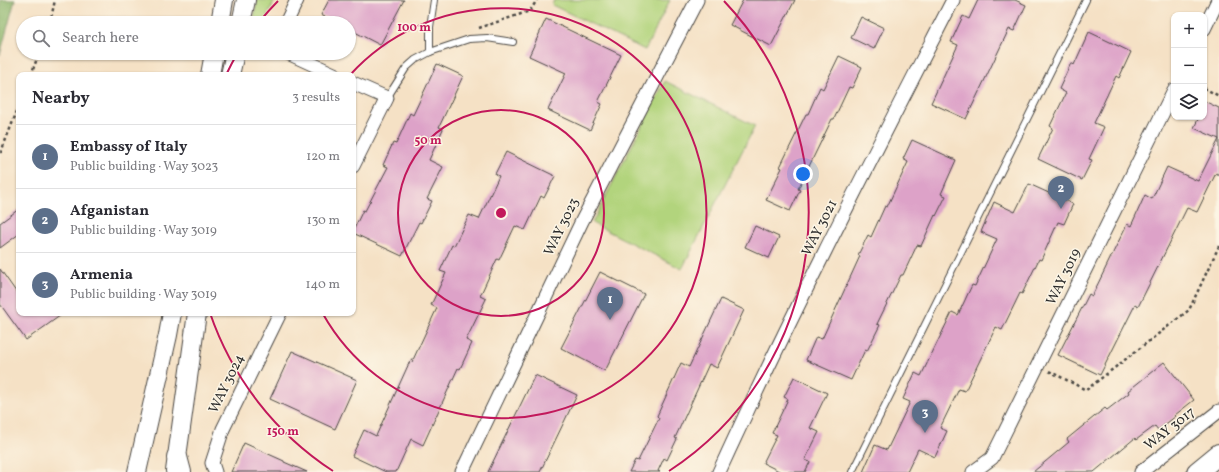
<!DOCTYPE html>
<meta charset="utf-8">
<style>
body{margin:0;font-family:Vollkorn,serif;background:#f2f2f3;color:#2b2b33}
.controls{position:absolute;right:12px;top:12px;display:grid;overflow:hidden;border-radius:8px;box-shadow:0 1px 3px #0004}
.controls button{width:36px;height:36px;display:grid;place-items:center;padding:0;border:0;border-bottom:1px solid #e1e1e2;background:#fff;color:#2b2b33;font:20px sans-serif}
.you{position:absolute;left:803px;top:174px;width:14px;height:14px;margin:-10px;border:3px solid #fff;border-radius:50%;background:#1a73e8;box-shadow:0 0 0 6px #1a73e833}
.badge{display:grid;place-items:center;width:26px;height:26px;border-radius:50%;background:#d1495b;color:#fff;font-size:13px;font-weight:700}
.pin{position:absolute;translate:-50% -33px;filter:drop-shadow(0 1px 2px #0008)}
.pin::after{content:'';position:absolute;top:21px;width:14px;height:12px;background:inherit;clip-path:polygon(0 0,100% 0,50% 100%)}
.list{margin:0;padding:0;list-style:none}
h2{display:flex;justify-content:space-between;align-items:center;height:52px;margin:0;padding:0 16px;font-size:17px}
h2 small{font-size:13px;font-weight:400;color:#7c7c81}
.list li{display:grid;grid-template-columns:26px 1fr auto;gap:12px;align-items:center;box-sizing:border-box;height:64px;padding:0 16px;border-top:1px solid #e1e1e2}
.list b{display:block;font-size:15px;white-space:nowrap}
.list p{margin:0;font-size:13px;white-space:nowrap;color:#7c7c81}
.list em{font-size:13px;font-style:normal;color:#7c7c81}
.icon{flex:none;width:22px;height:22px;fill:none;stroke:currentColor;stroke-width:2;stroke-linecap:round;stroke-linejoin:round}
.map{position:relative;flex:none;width:1219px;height:472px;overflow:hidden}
.search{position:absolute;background:#fff;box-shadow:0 1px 3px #0004;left:16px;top:16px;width:340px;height:44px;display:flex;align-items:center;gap:10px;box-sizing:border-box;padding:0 14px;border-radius:22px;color:#7c7c81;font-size:15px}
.panel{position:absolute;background:#fff;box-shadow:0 1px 3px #0004;left:16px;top:72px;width:340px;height:244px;border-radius:8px}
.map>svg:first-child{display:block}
</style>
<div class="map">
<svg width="1219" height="472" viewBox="0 0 1219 472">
<rect width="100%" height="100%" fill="#fcf5e5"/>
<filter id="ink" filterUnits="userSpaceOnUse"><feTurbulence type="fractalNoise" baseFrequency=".025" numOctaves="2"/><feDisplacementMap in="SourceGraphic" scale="8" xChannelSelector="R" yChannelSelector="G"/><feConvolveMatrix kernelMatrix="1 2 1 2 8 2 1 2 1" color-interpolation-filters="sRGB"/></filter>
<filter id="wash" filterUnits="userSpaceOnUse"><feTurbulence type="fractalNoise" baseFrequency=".012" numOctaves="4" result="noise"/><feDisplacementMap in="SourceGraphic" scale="16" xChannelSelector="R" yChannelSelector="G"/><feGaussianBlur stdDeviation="0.9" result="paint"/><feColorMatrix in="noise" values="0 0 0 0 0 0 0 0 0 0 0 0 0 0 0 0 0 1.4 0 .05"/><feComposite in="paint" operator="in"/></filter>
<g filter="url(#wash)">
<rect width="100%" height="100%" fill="#f5e1c5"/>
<g fill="#b2d47d" stroke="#6e8054">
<polygon points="257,0 275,0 263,23 253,23"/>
<polygon points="554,0 670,0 645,50 552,5"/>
<polygon points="665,81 755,126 682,269 592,223"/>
</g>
<polygon fill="#8db66c" stroke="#5c704c" points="0,0 15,0 0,55"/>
<g id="blocks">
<g fill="#dda2c8">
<polygon points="329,0 404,0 380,45 349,29 349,23 337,23 321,15"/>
<polygon points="743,0 795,0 771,46 730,25"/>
<polygon points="978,0 1015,0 1026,5 1014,31 1009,29 966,119 931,103 958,45 951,42 963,16 969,19"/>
<polygon points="861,17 884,28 874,49 851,38"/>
<polygon points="546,19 621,55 598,102 602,104 590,130 548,110 566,73 529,56"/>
<polygon points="1089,32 1131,52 1119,78 1116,76 1094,123 1104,127 1089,159 1092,160 1082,180 1038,159 1053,128 1050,126 1066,93 1059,89 1071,63 1074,65"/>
<polygon points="839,56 862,67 852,88 849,87 834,119 832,119 798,189 800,190 790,211 766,200 782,168 780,167 806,114 808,114 820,87 823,89"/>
<polygon points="437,64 463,76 439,127 443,129 429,160 443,167 427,199 432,201 421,223 419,222 402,256 353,233 353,231 363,210 365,211 388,167 383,165 393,143 396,144 410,113 413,115"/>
<polygon points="1204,101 1219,108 1219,175 1216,173 1197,212 1187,208 1138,307 1135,305 1100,375 1058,355 1089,294 1092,296 1127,224 1131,226 1145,195 1152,199 1167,167 1198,181 1219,139 1194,128 1199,117 1204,117"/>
<polygon points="912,140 956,160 941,194 946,196 936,216 935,215 921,246 917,245 903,275 901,275 877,324 880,325 867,351 865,350 851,380 806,360 816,337 822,339 860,256 858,255 868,235 871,237 885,206 887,207 908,162 903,159"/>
<polygon points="506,152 555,176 544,198 541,196 525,230 515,226 499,260 497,259 480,296 486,299 466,340 472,343 460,369 458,368 423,445 411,439 396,472 386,472 352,456 364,430 376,436 410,361 412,362 437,308 431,305 446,273 440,271 452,245 454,246 469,215 479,219 499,176 495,174"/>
<polygon points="1029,184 1073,204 1064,224 1058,222 1041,260 1039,259 1022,294 1020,293 1002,330 996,327 965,391 959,389 940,428 947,431 935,457 918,449 907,472 863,472 875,445 887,450 910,402 903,399 915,373 921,376 952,312 958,315 972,285 975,286 997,239 981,232 994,202 1015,212"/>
<polygon points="19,209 19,234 0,248 0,223"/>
<polygon points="755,226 779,237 769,258 745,247"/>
<polygon points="0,269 19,296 19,313 64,313 26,340 0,304"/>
<polygon points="600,272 644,294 605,371 561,348"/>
<polygon points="721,299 744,310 717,368 709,364 675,438 677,439 667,460 664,458 658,471 660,472 629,472 635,460 638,461 659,418 657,416 681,363 689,367"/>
<polygon points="292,351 357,380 335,429 270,399"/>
<polygon points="1164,362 1194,400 1175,415 1176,416 1158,430 1155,426 1136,440 1135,438 1094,472 1033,472 1069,442 1067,439 1105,408 1107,410 1129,393 1128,391"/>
<polygon points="535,375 577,395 540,472 488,472"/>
<polygon points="794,377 827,393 810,428 819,432 805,460 810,462 805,472 781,472 763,463 777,435 772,433 788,399 784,397"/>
<polygon points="244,443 284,461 284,462 307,472 231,472"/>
</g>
</g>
</g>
<g filter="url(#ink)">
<use href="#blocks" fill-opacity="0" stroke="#494642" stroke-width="1"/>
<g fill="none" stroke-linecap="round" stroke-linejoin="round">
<defs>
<g id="service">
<polyline points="430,52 430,27 434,0"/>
<polyline points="387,98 406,68 415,60 430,52 469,39 487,38 513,42"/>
<polyline points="852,472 1086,0"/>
</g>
<g id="minor">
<polyline points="286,23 297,0"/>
<polyline points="1204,29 1218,0"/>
<polyline points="288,53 336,75"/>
<polyline points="353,83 387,98 353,166"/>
<polyline points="215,472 212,463 223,429 280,313"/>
<polyline points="462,472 582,221 697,0"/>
<path d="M 719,472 C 792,312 873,156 953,0"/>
<polyline points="973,472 992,458 1174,90"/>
<polyline points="1141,472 1219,411"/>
</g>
<g id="secondary">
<polyline points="220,23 224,0"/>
<polyline points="241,23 246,0"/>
<polyline points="210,75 214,53"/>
<polyline points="230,75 235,53"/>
<polyline points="175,471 197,313"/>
<polyline points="137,472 168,335 172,313"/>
</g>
<g id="primary">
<polyline points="177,457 181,472"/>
<polyline points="1197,472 1219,454"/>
</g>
</defs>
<use href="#service" stroke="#494642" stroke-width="8"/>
<use href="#minor" stroke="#494642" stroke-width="15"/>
<use href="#secondary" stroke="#494642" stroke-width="20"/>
<use href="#primary" stroke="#494642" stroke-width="22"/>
<g stroke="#494642" stroke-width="2.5" stroke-dasharray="3 3" stroke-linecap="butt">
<polyline points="50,23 55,0"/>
<polyline points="479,28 530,11 537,0"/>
<polyline points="31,75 39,53"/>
<polyline points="1204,88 1219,96"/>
<polyline points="0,152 1,152 19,106"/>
<polyline points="1049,371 1086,390 1189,310 1219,246"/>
</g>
<use href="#service" stroke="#fff" stroke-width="6"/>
<use href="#minor" stroke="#fff" stroke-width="13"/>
<use href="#secondary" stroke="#fff" stroke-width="18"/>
<use href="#primary" stroke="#fff" stroke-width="20"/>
</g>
</g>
<g fill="none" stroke="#c2185b" stroke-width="2">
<circle cx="501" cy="213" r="103"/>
<path d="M350 75A205 205 0 1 1 323 314"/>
<path d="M333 471A308 308 0 0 1 210 313M227 73A308 308 0 0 1 237 54M260 21A308 308 0 0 1 278 1M724 1A308 308 0 0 1 669 471"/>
</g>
<g text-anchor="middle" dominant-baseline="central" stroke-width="3" stroke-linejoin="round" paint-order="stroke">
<g font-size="14" fill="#2b2b2b" stroke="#fcf5e5">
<text transform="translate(562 227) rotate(-64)">WAY 3023</text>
<text transform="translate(820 228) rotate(-63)">WAY 3021</text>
<text transform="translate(1064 277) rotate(-64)">WAY 3019</text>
<text transform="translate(227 384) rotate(-64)">WAY 3024</text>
<text transform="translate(1170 429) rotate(-38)">WAY 3017</text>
</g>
</g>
<circle cx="501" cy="213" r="6" fill="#c2185b" stroke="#fcf5e5" stroke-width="2"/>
<g font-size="12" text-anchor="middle" font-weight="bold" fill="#c2185b" stroke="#fcf5e5" stroke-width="3" stroke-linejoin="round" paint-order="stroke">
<text x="414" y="31">100 m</text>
<text x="428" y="144">50 m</text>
<text x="283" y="435">150 m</text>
</g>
</svg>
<div class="controls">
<button>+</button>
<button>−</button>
<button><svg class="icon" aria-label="layers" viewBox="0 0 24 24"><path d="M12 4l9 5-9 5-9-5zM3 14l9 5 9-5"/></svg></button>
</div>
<div class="you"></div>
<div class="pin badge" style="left:610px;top:320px;background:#5c6f8a">1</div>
<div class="pin badge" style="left:1061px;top:209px;background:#5c6f8a">2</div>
<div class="pin badge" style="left:925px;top:433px;background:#5c6f8a">3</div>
<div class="search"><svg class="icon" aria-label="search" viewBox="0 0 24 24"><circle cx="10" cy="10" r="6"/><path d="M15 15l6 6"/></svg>Search here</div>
<section class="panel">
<h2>Nearby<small>3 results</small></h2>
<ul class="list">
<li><span class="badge" style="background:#5c6f8a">1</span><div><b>Embassy of Italy</b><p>Public building · Way 3023</p></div><em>120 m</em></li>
<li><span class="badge" style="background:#5c6f8a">2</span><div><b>Afganistan</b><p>Public building · Way 3019</p></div><em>130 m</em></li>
<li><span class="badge" style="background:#5c6f8a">3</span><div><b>Armenia</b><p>Public building · Way 3019</p></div><em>140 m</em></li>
</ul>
</section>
</div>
